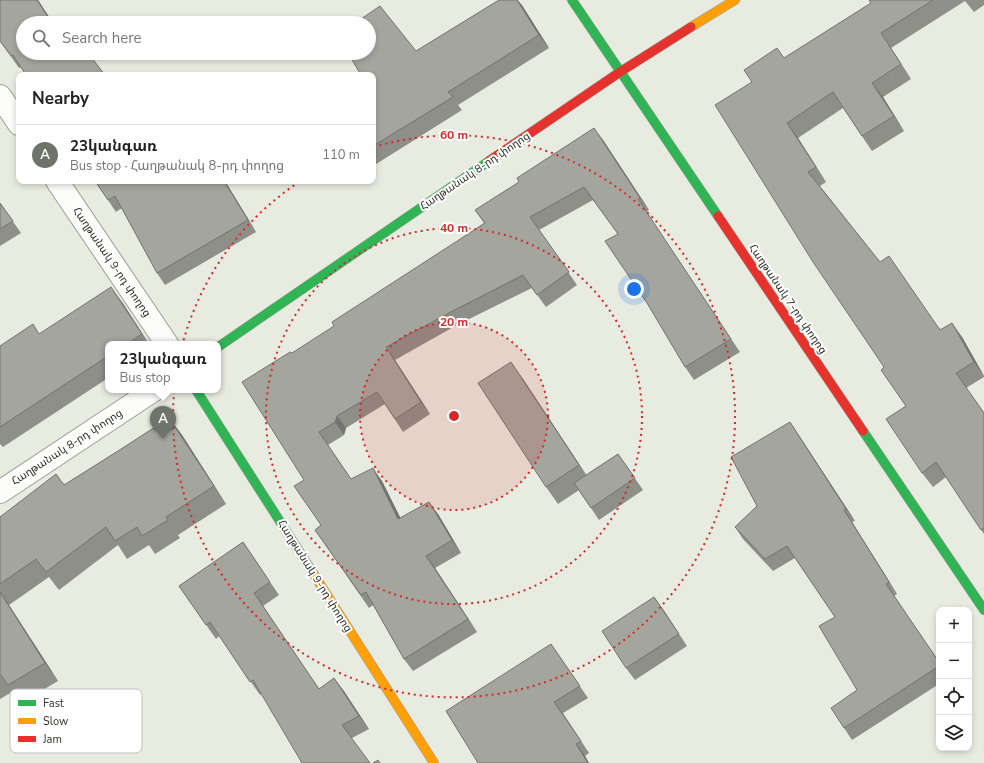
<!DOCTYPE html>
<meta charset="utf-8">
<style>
body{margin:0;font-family:"Nunito Sans","Noto Sans Armenian",sans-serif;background:#f6f6f6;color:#222}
.controls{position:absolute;right:12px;bottom:12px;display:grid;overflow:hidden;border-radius:8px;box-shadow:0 2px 6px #0003}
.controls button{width:36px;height:36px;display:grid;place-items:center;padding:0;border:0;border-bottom:1px solid #e0e0e0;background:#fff;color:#222;font:20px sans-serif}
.you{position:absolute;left:634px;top:289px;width:14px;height:14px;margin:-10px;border:3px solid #fff;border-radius:50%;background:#1a73e8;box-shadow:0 0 0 6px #1a73e833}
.badge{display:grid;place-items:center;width:26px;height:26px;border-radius:50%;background:#70736a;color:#fff;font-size:13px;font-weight:700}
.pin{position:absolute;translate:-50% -33px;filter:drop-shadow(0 1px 2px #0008)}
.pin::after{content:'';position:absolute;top:21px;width:14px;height:12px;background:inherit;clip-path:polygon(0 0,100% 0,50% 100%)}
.popup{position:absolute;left:105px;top:341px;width:116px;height:52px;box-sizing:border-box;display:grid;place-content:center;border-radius:8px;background:#fff;filter:drop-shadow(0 1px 3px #0005);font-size:13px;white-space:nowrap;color:#767676}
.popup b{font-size:15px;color:#222}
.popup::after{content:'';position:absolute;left:50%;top:100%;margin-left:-8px;border:8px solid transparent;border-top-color:#fff}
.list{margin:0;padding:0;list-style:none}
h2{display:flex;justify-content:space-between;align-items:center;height:52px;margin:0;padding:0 16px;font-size:17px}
h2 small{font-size:13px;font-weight:400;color:#767676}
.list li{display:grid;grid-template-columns:26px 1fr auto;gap:12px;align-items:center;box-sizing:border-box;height:60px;padding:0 16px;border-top:1px solid #e0e0e0}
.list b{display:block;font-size:15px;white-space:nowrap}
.list p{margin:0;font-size:13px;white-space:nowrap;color:#767676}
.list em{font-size:13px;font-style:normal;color:#767676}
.icon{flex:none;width:22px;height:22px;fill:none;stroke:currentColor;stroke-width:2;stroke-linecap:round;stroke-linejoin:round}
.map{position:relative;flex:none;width:984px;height:763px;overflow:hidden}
.search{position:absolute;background:#fff;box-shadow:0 2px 6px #0003;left:16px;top:16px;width:360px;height:44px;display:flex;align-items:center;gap:10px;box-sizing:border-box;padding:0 14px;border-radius:22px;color:#767676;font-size:15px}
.panel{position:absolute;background:#fff;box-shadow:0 2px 6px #0003;left:16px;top:72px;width:360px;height:112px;border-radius:8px}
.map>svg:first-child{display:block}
</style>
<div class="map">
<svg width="984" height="763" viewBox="0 0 984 763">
<rect width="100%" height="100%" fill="#e8ebe0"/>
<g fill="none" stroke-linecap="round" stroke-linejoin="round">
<defs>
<g id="street">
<polyline points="0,96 19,124"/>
<polyline points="57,181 167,344"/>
<polyline points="0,492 154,390"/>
</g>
<g id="fast">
<polyline points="572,0 718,216"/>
<polyline points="218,347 489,161"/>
<polyline points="196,390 311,570"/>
<polyline points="863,431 984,610"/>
</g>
<g id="slow">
<polyline points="691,27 735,0"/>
<polyline points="311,570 434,763"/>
</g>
<g id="jam">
<polyline points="489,161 620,72 691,27"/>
<polyline points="718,216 863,431"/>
</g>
</defs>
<use href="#street" stroke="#9c9e96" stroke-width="24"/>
<use href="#fast" stroke="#9c9e96" stroke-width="10"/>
<use href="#slow" stroke="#9c9e96" stroke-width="10"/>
<use href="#jam" stroke="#9c9e96" stroke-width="10"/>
<use href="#street" stroke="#fcfcfa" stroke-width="22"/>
<use href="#fast" stroke="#30b455" stroke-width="9"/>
<use href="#slow" stroke="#ff9f0a" stroke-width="9"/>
<use href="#jam" stroke="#e5322d" stroke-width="9"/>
</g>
<g fill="#8d8f88">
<polygon points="38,0 53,23 23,23 21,67 19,68 0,41"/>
<polygon points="499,0 518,0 549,48 458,105 462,110 373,166 373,75 416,51"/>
<polygon points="869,0 984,0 984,5 974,12 965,1 891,48 911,79 883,97 904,131 872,151 843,108 798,138 826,182 820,186 880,262 941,330 962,337 984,376 984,377 966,388 984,413 984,534 946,477 933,487 922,473 906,406 884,367 752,82 784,58 871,3"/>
<polygon points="603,140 649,210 646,212 740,352 694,380 685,367 618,234 593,200 539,230 577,285 546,307 532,288 457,325 395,360 430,414 403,432 385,404 346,428 344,435 328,445 351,479 382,481 400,518 438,514 461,553 435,568 477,632 413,671 404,659 373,605 369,608 315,530 321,525 304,480 334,326 484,223 475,210"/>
<polygon points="95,181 225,181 256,232 165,285 157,273 122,208 116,212"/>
<polygon points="0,203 21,233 0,246"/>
<polygon points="122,302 149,344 108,344 108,378 3,447 0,444 0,346 39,334"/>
<polygon points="523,379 586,475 618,454 643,490 599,520 579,490 558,504 546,487"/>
<polygon points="169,418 182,435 226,504 178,535 180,538 155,554 149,545 127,559 118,545 59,590 49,577 9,605 58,681 21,703 12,692 0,699 0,517 64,485 118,451"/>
<polygon points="798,434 855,521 852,522 897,594 894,596 939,662 939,684 852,740 844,728 857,690 835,617 795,558 773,571 743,539 735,527 757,506"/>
<polygon points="243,542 279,595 263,606 319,689 334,678 369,729 352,738 262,694 260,695 219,636 216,639 179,586"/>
<polygon points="654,597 687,646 635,680 626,668"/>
<polygon points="551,644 588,698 563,713 589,753 585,756 589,763 478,763"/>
</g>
<g fill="#73746f">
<polygon points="37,0 38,0 53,23 52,23"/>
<polygon points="517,0 522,5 549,48 539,35"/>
<polygon points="881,33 891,48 911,79 901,64"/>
<polygon points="872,83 883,97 904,131"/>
<polygon points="787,123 798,138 826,182 816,167"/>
<polygon points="594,128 603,140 649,210 640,198"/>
<polygon points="224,181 225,181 256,232 248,220"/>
<polygon points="111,287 122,302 149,344 142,334"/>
<polygon points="952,323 962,337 984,376 974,362"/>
<polygon points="386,347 395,360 430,414 421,402"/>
<polygon points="511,362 523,379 591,482 579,465"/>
<polygon points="337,416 346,428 344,435 335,422"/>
<polygon points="169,418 182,435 226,504 214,486"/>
<polygon points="790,422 798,434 855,521 846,509"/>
<polygon points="373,468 382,481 407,531 398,519"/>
<polygon points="429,502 438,514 461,553 452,540"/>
<polygon points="844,510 852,522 897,594 889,582"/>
<polygon points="426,556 435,568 477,632 468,619"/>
<polygon points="0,592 9,605 58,681 45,663"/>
<polygon points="654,597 663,609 687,646 679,634"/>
<polygon points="334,678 344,691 369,729 359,716"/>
<polygon points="576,744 585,756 589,763 588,763"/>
</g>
<g fill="#a4a69e" stroke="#73746f">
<polygon points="0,0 37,0 52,23 23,23 23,53 88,53 105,75 26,75 13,55 11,56 0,41"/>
<polygon points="499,0 517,0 539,35 448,92 453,97 373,146 373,75 361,75 348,53 369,53 369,23 355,23 380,6 416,51"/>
<polygon points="869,0 933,0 881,33 901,64 872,83 894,116 862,136 833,92 787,123 816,167 808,172 880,262 889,256 940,330 952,323 974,362 956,373 984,413 984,528 981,530 936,462 922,473 886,419 906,406 881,370 884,367 813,262 715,105 752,82 744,70 777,48 784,58 871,3"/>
<polygon points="594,128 640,198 638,199 731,339 685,367 647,303 605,241 618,234 584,187 530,217 569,272 537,295 523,275 449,313 386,347 421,402 395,419 377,392 337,416 335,422 319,432 351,479 373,468 398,519 429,502 452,540 426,556 468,619 404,659 366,592 361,595 315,530 321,525 294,486 304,480 242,382 290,352 292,353 334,326 332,322 485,223 475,210 519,182 517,178"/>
<polygon points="95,181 224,181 248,220 157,273 115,196 108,200"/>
<polygon points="0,203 13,221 0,229"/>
<polygon points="111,287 142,334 127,344 108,344 108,356 0,427 0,346 33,324 39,334"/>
<polygon points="511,362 579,465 546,487 478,383"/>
<polygon points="169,418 214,486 166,517 168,520 142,536 137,527 115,541 106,527 46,572 36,559 0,584 0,517 56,474 64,485 118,451"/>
<polygon points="790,422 846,509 844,510 889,582 886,584 939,662 939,666 844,728 831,708 857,690 819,626 835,617 787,546 765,559 735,527 757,506 731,457"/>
<polygon points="618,454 635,478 591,508 574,483"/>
<polygon points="243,542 270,582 254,593 319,689 334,678 359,716 342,725 370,763 302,763 253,680 250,682 210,622 206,625 179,586"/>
<polygon points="0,592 45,663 8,685 0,674"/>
<polygon points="654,597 679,634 626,668 602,631"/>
<polygon points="551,644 580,686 554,702 581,741 576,744 588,763 478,763 446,711"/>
<polygon points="378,760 380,763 373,763"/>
</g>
<circle cx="454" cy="416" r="94" fill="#d62828" fill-opacity=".12"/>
<g fill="none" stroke="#d62828" stroke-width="2" stroke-dasharray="2 4">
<circle cx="454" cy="416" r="94"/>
<circle cx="454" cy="416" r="188"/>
<path d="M374 147A281 281 0 1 1 299 182"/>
</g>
<g text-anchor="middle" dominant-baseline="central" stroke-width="4" stroke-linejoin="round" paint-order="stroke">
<g font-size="11" fill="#30322a" stroke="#fff">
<text transform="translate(475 171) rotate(-34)">Հաղթանակ 8-րդ փողոց</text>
<text transform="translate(112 262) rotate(56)">Հաղթանակ 9-րդ փողոց</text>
<text transform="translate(788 299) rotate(56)">Հաղթանակ 7-րդ փողոց</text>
<text transform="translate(67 447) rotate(-33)">Հաղթանակ 8-րդ փողոց</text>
<text transform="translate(315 576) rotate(58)">Հաղթանակ 9-րդ փողոց</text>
</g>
</g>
<rect x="10" y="689" width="132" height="64" rx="6" fill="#fff" stroke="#c1c2bf" stroke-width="1"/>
<rect x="18" y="700" width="18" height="6" fill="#30b455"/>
<rect x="18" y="718" width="18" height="6" fill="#ff9f0a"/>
<rect x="18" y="736" width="18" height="6" fill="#e5322d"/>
<g font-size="11" fill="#30322a">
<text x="43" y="707">Fast</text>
<text x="43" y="725">Slow</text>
<text x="43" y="743">Jam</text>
</g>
<circle cx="454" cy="416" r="6" fill="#d62828" stroke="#fff" stroke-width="2"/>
<g font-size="12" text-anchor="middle" font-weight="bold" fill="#d62828" stroke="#fff" stroke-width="4" stroke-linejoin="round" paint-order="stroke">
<text x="454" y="139">60 m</text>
<text x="454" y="232">40 m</text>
<text x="454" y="326">20 m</text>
</g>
</svg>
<div class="controls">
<button>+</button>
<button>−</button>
<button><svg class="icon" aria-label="locate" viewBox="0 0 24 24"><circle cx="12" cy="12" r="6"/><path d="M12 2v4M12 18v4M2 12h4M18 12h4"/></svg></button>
<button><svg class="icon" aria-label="layers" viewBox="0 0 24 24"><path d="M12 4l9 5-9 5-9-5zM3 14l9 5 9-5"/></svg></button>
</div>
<div class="you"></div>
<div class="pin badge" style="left:163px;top:439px">A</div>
<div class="popup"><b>23կանգառ</b>Bus stop</div>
<div class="search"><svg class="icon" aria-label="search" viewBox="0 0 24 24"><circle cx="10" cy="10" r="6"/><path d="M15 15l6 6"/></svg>Search here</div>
<section class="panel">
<h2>Nearby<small></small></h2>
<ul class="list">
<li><span class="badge">A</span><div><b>23կանգառ</b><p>Bus stop · Հաղթանակ 8-րդ փողոց</p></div><em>110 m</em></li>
</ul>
</section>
</div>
